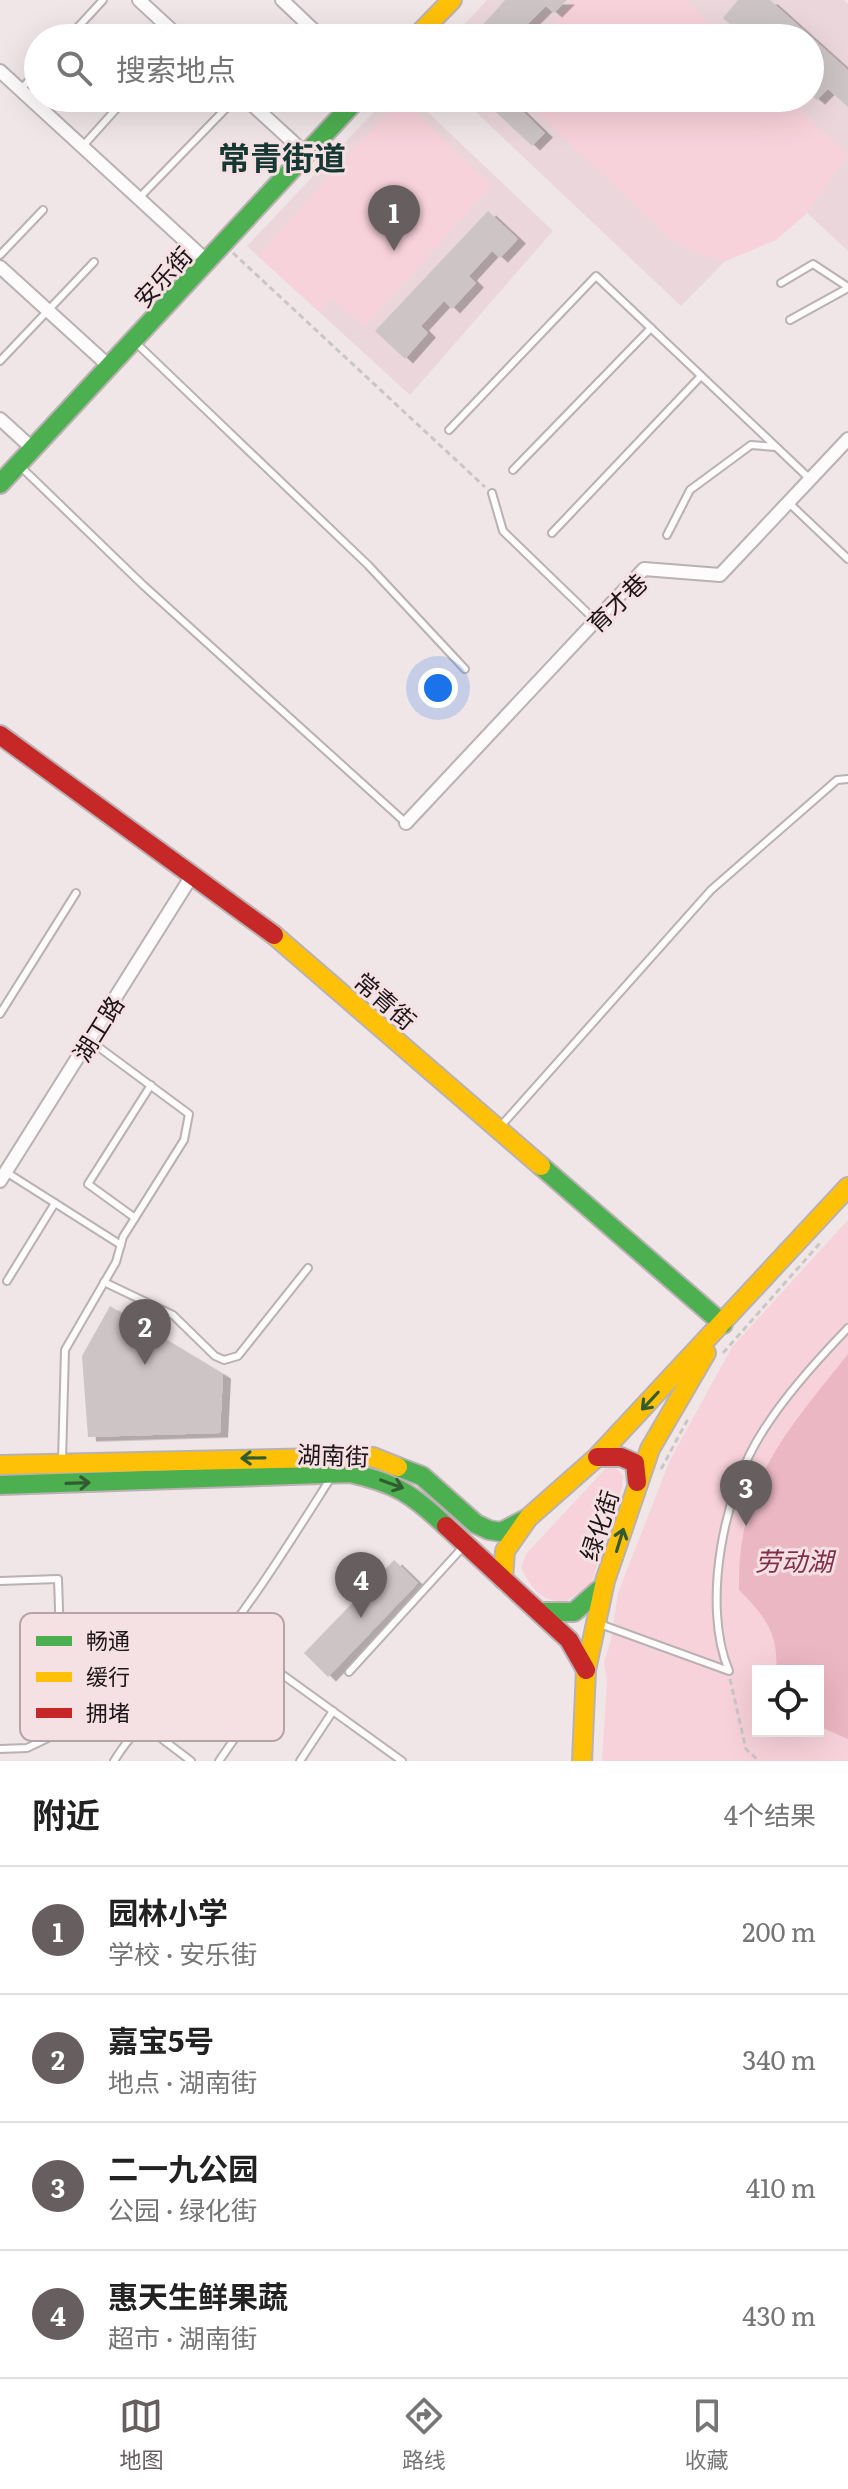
<!DOCTYPE html>
<html lang="zh">
<meta charset="utf-8">
<style>
body{margin:0;font-family:Literata,"Noto Sans SC",serif;background:#f6f6f6;color:#222}
.controls{position:absolute;right:24px;bottom:24px;display:grid;overflow:hidden;border-radius:0px;box-shadow:0 8px 32px #0002}
.controls button{width:72px;height:72px;display:grid;place-items:center;padding:0;border:0;border-bottom:2px solid #e0e0e0;background:#fff;color:#222;font:40px sans-serif}
.you{position:absolute;left:438px;top:688px;width:28px;height:28px;margin:-20px;border:6px solid #fff;border-radius:50%;background:#1a73e8;box-shadow:0 0 0 12px #1a73e833}
.badge{display:grid;place-items:center;width:52px;height:52px;border-radius:50%;background:#675e60;color:#fff;font-size:26px;font-weight:700}
.pin{position:absolute;translate:-50% -66px;filter:drop-shadow(0 2px 4px #0008)}
.pin::after{content:'';position:absolute;top:42px;width:28px;height:24px;background:inherit;clip-path:polygon(0 0,100% 0,50% 100%)}
.list{margin:0;padding:0;list-style:none}
h2{display:flex;justify-content:space-between;align-items:center;height:104px;margin:0;padding:0 32px;font-size:34px}
h2 small{font-size:26px;font-weight:400;color:#767676}
.list li{display:grid;grid-template-columns:52px 1fr auto;gap:24px;align-items:center;box-sizing:border-box;height:128px;padding:0 32px;border-top:2px solid #e0e0e0}
.list b{display:block;font-size:30px;white-space:nowrap}
.list p{margin:0;font-size:26px;white-space:nowrap;color:#767676}
.list em{font-size:26px;font-style:normal;color:#767676}
.icon{flex:none;width:44px;height:44px;fill:none;stroke:currentColor;stroke-width:2;stroke-linecap:round;stroke-linejoin:round}
.map{position:relative;flex:none;width:848px;height:1761px;overflow:hidden}
.search{position:absolute;background:#fff;box-shadow:0 8px 32px #0002;left:24px;right:24px;top:24px;height:88px;display:flex;align-items:center;gap:20px;box-sizing:border-box;padding:0 28px;border-radius:44px;color:#767676;font-size:30px}
.sheet{height:616px;background:#fff}
nav{display:flex;justify-content:space-around;align-items:center;box-sizing:border-box;height:112px;border-top:2px solid #e0e0e0;background:#fff;font-size:22px;color:#767676}
nav a{display:grid;justify-items:center;gap:4px}
nav .on{color:#675e60}
.map>svg:first-child{display:block}
</style>
<div class="map">
<svg width="848" height="1761" viewBox="0 0 848 1761">
<defs>
<filter id="shadow"><feDropShadow dx="8" dy="4.5" stdDeviation="0" flood-color="#0004"/></filter>
</defs>
<rect width="100%" height="100%" fill="#f0e5e7"/>
<g fill="#ebd7db">
<polygon points="487,0 843,0 848,4 848,251 807,213 776,240 725,261 681,306 461,98 810,98 810,38 452,38"/>
<polygon points="387,98 413,98 553,231 410,395 247,246"/>
</g>
<g fill="#f8d2da" fill-rule="evenodd">
<polygon points="575,0 685,0 725,38 539,38"/>
<polygon points="400,98 491,186 364,327 332,297 318,311 258,256"/>
<polygon points="522,98 788,98 848,155 807,212 776,240 725,261 700,254 671,239"/>
<path d="M 848,1220 L 848,1761 L 602,1761 L 607,1680 L 604,1663 L 611,1640 L 618,1593 L 670,1460 L 732,1347 ZM 758,1671 L 818,1671 L 818,1731 L 758,1731 Z"/>
<path d="M 606,1468 L 616,1468 L 623,1476 L 622,1488 L 591,1584 L 567,1601 C 544,1604 530,1588 521,1567 L 527,1553 Z"/>
</g>
<path fill="#ebb7c3" d="M 848,1354 L 848,1739 L 818,1726 L 818,1671 L 776,1671 C 779,1634 765,1616 739,1590 C 737,1484 786,1432 848,1354 Z"/>
<g fill="#cdc4c6" filter="url(#shadow)">
<polygon points="505,0 567,0 554,13 546,6 514,38 471,38"/>
<polygon points="738,0 770,0 848,70 848,107 828,89 817,100 810,94 810,38 746,38 723,18"/>
<polygon points="481,98 509,98 545,133 532,146"/>
<polygon points="488,211 518,239 500,258 492,251 469,276 476,283 452,309 444,301 421,326 428,333 405,359 375,331"/>
<polygon points="110,1306 223,1374 220,1433 88,1437 82,1356"/>
<polygon points="394,1560 418,1583 328,1677 304,1653"/>
</g>
<g fill="none" stroke-linecap="round" stroke-linejoin="round">
<defs>
<g id="lane">
<polyline points="68,38 103,0"/>
<polyline points="21,89 38,71"/>
<polyline points="82,147 126,98"/>
<polyline points="139,198 236,98"/>
<polyline points="0,255 43,210"/>
<polyline points="781,283 813,264 848,287"/>
<polyline points="790,320 848,288"/>
<polyline points="135,342 368,565 465,669"/>
<polyline points="0,361 94,262"/>
<polyline points="449,430 596,276 811,480"/>
<polyline points="21,467 143,585 406,823"/>
<polyline points="513,470 651,328"/>
<polyline points="492,493 503,531 596,621"/>
<polyline points="789,503 848,559"/>
<polyline points="552,533 701,376"/>
<polyline points="667,535 690,490 751,445 776,447"/>
<polyline points="0,1014 76,893"/>
<polyline points="499,1128 711,890 837,780 848,779"/>
<polyline points="6,1172 121,1245"/>
<polyline points="135,1218 88,1184 151,1085"/>
<polyline points="7,1281 55,1203"/>
<polyline points="104,1282 173,1315 215,1356 224,1360 238,1356 308,1268"/>
<polyline points="62,1461 65,1350 116,1262 123,1237 184,1140 189,1114 89,1040"/>
<polyline points="0,1581 58,1579 62,1697 49,1711 50,1737 27,1748 0,1749"/>
<path d="M 597,1623 L 729,1671 C 701,1605 724,1490 763,1431 C 786,1394 818,1359 848,1328"/>
<polyline points="226,1634 402,1761"/>
<polyline points="60,1637 136,1635 141,1723 191,1761"/>
<polyline points="349,1672 463,1547"/>
<path d="M 114,1761 C 139,1720 170,1702 200,1667 C 250,1607 290,1542 332,1476"/>
<polyline points="219,1761 280,1673"/>
<polyline points="300,1761 333,1711"/>
</g>
<g id="street">
<polyline points="139,0 180,38"/>
<polyline points="282,0 322,38"/>
<polyline points="0,71 208,262"/>
<polyline points="245,98 306,154"/>
<polyline points="0,267 110,367"/>
<polyline points="0,419 33,449"/>
<polyline points="406,823 644,569 720,575 848,439"/>
<polyline points="0,1181 193,874"/>
</g>
<g id="fast">
<polyline points="0,484 358,98"/>
<polyline points="541,1166 723,1324"/>
<polyline points="398,1467 422,1476 476,1524 489,1530 501,1532 528,1518"/>
<path d="M 0,1485 L 350,1473 C 396,1483 412,1494 446,1526"/>
<polyline points="541,1612 574,1612 599,1590"/>
</g>
<g id="slow">
<polyline points="415,38 452,0"/>
<polyline points="274,935 541,1166"/>
<polyline points="0,1465 373,1457 398,1467"/>
<polyline points="503,1579 505,1551 528,1518 597,1457 848,1187"/>
<polyline points="582,1761 586,1670 605,1581 650,1449 706,1353"/>
</g>
<g id="jam">
<polyline points="0,735 274,935"/>
<polyline points="597,1457 621,1457 635,1463 637,1482"/>
<polyline points="446,1526 569,1640 586,1670"/>
</g>
</defs>
<use href="#lane" stroke="#b9b1b2" stroke-width="10"/>
<use href="#street" stroke="#b9b1b2" stroke-width="16"/>
<use href="#fast" stroke="#b9b1b2" stroke-width="22"/>
<use href="#slow" stroke="#b9b1b2" stroke-width="22"/>
<use href="#jam" stroke="#b9b1b2" stroke-width="22"/>
<g stroke="#cac6c7" stroke-width="3" stroke-dasharray="6 4" stroke-linecap="butt">
<polyline points="233,253 485,487"/>
<polyline points="723,1353 821,1242"/>
<polyline points="661,1469 688,1419"/>
<polyline points="730,1679 746,1749 759,1761"/>
</g>
<use href="#lane" stroke="#fdfbfb" stroke-width="6"/>
<use href="#street" stroke="#fdfbfb" stroke-width="12"/>
<use href="#fast" stroke="#4caf50" stroke-width="18"/>
<use href="#slow" stroke="#ffc107" stroke-width="18"/>
<use href="#jam" stroke="#c62828" stroke-width="18"/>
</g>
<defs><path id="oneway-shaft" d="M-6 0H5M1.5-3L5.5 0L1.5 3" fill="none" stroke-width="1.6" stroke-linecap="round" stroke-linejoin="round" transform="scale(2)"/></defs>
<g stroke="#325b31">
<use href="#oneway-shaft" transform="translate(650 1401) rotate(133)"/>
<use href="#oneway-shaft" transform="translate(253 1458) rotate(179)"/>
<use href="#oneway-shaft" transform="translate(78 1483) rotate(-2)"/>
<use href="#oneway-shaft" transform="translate(392 1484) rotate(20)"/>
<use href="#oneway-shaft" transform="translate(620 1540) rotate(-73)"/>
</g>
<g text-anchor="middle" dominant-baseline="central" stroke-width="6" stroke-linejoin="round" paint-order="stroke">
<g font-size="24" fill="#1d1618" stroke="#f5e0e4">
<text transform="translate(162 276) rotate(-47)">安乐街</text>
<text transform="translate(616 602) rotate(-44)">育才巷</text>
<text transform="translate(386 1000) rotate(41)">常青街</text>
<text transform="translate(97 1028) rotate(-58)">湖工路</text>
<text transform="translate(333 1454) rotate(2)">湖南街</text>
<text transform="translate(598 1525) rotate(-72)">绿化街</text>
</g>
<g font-size="26" font-style="italic" fill="#823049" stroke="#f5e0e4">
<text x="794" y="1559">劳动湖</text>
</g>
<g font-size="32" font-weight="bold" fill="#163833" stroke="#f5e0e4">
<text x="282" y="156">常青街道</text>
</g>
</g>
<rect x="20" y="1613" width="264" height="128" rx="12" fill="#f5e0e4" stroke="#b4a3a7" stroke-width="2"/>
<rect x="36" y="1636" width="36" height="10" fill="#4caf50"/>
<rect x="36" y="1672" width="36" height="10" fill="#ffc107"/>
<rect x="36" y="1708" width="36" height="10" fill="#c62828"/>
<g font-size="22" fill="#1d1618">
<text x="86" y="1649">畅通</text>
<text x="86" y="1685">缓行</text>
<text x="86" y="1721">拥堵</text>
</g>
</svg>
<div class="controls">
<button><svg class="icon" aria-label="locate" viewBox="0 0 24 24"><circle cx="12" cy="12" r="6"/><path d="M12 2v4M12 18v4M2 12h4M18 12h4"/></svg></button>
</div>
<div class="you"></div>
<div class="pin badge" style="left:394px;top:251px">1</div>
<div class="pin badge" style="left:145px;top:1365px">2</div>
<div class="pin badge" style="left:746px;top:1526px">3</div>
<div class="pin badge" style="left:361px;top:1618px">4</div>
<div class="search"><svg class="icon" aria-label="search" viewBox="0 0 24 24"><circle cx="10" cy="10" r="6"/><path d="M15 15l6 6"/></svg>搜索地点</div>
</div>
<section class="sheet">
<h2>附近<small>4个结果</small></h2>
<ul class="list">
<li><span class="badge">1</span><div><b>园林小学</b><p>学校 · 安乐街</p></div><em>200 m</em></li>
<li><span class="badge">2</span><div><b>嘉宝5号</b><p>地点 · 湖南街</p></div><em>340 m</em></li>
<li><span class="badge">3</span><div><b>二一九公园</b><p>公园 · 绿化街</p></div><em>410 m</em></li>
<li><span class="badge">4</span><div><b>惠天生鲜果蔬</b><p>超市 · 湖南街</p></div><em>430 m</em></li>
</ul>
</section>
<nav>
<a class="on"><svg class="icon" aria-label="map" viewBox="0 0 24 24"><path d="M3 6l6-2 6 2 6-2v14l-6 2-6-2-6 2zM9 4v14M15 6v14"/></svg>地图</a>
<a><svg class="icon" aria-label="directions" viewBox="0 0 24 24"><path d="M12 3l9 9-9 9-9-9zM9 14v-3h6M13 9l2 2-2 2"/></svg>路线</a>
<a><svg class="icon" aria-label="saved" viewBox="0 0 24 24"><path d="M7 4h10v16l-5-4-5 4z"/></svg>收藏</a>
</nav>
